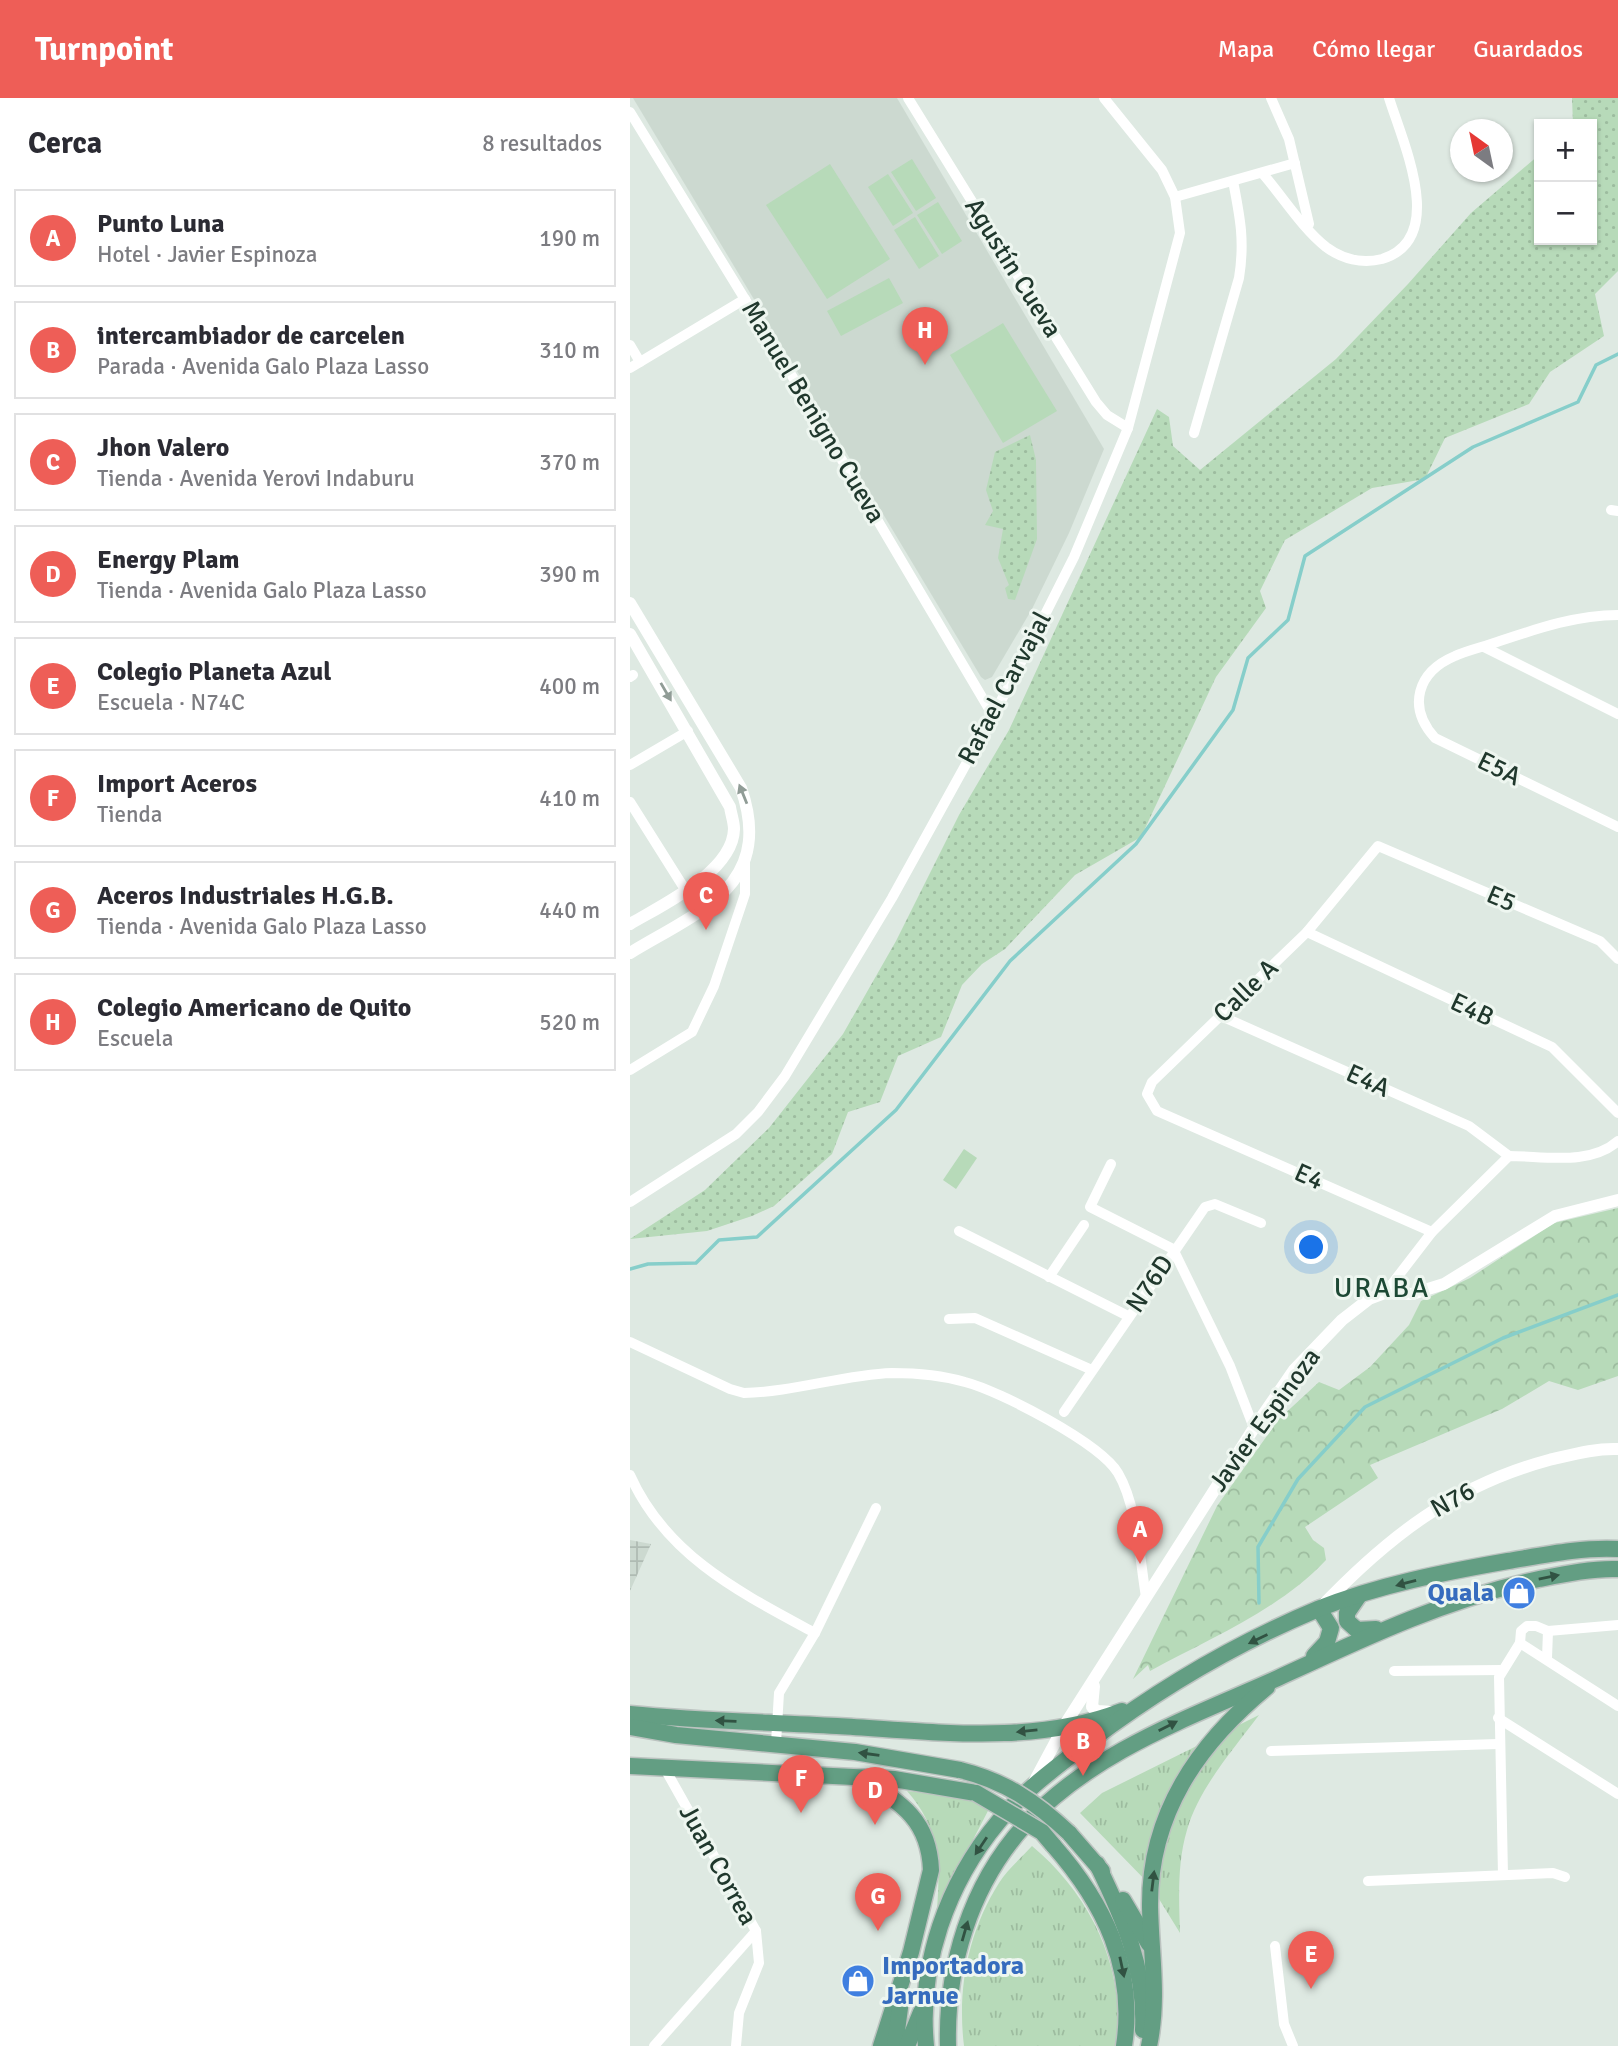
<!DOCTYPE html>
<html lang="es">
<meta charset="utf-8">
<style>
body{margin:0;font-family:Signika,sans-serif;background:#f2f2f3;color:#2b2b33}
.controls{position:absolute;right:21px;top:21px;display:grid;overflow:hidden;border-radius:0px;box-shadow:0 2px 5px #0004}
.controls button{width:63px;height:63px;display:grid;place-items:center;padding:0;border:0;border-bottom:2px solid #e1e1e2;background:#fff;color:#2b2b33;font:35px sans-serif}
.compass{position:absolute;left:820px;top:21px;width:63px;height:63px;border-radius:50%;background:#fff;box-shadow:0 2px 5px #0004;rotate:327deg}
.you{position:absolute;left:682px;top:1150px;width:24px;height:24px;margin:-18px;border:5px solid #fff;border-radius:50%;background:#1a73e8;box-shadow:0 0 0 10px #1a73e833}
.badge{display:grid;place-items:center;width:46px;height:46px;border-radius:50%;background:#ee5e57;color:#fff;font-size:23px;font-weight:700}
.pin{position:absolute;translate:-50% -58px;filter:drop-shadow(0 2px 4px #0008)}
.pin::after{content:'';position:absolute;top:37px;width:24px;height:21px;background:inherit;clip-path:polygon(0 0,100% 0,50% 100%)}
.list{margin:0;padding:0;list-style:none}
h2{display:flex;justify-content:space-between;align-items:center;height:91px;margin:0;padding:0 28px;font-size:30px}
h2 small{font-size:23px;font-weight:400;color:#7c7c81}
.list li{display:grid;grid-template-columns:46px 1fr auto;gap:21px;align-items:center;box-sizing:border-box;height:98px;margin:0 14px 14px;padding:0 14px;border:2px solid #e1e1e2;border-radius:0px}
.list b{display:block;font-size:26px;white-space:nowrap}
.list p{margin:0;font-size:23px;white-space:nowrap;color:#7c7c81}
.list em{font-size:23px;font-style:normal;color:#7c7c81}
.map{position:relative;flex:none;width:988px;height:1948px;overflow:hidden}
header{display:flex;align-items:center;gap:42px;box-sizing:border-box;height:98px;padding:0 35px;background:#ee5e57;color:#fff}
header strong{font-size:33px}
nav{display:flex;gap:38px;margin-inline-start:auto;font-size:24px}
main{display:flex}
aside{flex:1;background:#fff}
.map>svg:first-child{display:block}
</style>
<header>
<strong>Turnpoint</strong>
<nav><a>Mapa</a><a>Cómo llegar</a><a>Guardados</a></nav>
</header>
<main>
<aside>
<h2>Cerca<small>8 resultados</small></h2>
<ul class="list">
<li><span class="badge">A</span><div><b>Punto Luna</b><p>Hotel · Javier Espinoza</p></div><em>190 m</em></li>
<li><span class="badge">B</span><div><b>intercambiador de carcelen</b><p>Parada · Avenida Galo Plaza Lasso</p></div><em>310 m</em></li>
<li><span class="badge">C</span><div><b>Jhon Valero</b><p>Tienda · Avenida Yerovi Indaburu</p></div><em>370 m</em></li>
<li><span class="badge">D</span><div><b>Energy Plam</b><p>Tienda · Avenida Galo Plaza Lasso</p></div><em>390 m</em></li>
<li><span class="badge">E</span><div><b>Colegio Planeta Azul</b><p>Escuela · N74C</p></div><em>400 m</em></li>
<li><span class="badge">F</span><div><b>Import Aceros</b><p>Tienda</p></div><em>410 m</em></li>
<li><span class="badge">G</span><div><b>Aceros Industriales H.G.B.</b><p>Tienda · Avenida Galo Plaza Lasso</p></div><em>440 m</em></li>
<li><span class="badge">H</span><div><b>Colegio Americano de Quito</b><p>Escuela</p></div><em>520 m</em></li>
</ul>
</aside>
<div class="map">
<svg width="988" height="1948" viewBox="0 0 988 1948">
<defs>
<pattern id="industrial-grid" width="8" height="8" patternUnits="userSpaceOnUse" patternTransform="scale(1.75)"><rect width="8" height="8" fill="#ccd9d0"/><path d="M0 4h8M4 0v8" fill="none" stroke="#afbbb3"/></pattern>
<pattern id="grass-dots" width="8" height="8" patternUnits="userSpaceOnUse" patternTransform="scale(1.75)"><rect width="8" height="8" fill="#b7dab9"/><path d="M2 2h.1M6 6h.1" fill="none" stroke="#9dbc9f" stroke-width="1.8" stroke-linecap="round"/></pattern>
<pattern id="forest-crowns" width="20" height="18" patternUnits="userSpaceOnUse" patternTransform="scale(1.75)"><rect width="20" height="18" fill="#b7dab9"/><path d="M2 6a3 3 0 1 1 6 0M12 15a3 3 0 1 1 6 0" fill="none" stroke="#9dbc9f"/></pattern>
<pattern id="park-tufts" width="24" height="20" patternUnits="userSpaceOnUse" patternTransform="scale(1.75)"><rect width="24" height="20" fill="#b7dab9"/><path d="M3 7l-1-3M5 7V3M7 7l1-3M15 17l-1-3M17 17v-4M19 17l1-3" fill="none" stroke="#9dbc9f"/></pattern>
</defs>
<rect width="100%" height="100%" fill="#dee9e2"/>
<polygon fill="#ccd9d0" points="3,0 267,0 474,351 439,435 402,511 362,579 355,582 351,579"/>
<polygon fill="url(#industrial-grid)" points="0,1442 21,1446 0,1493"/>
<g fill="url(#grass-dots)">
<polygon points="942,0 988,0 988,173 965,196 974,238 920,274 899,306 815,340 795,381 742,390 655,442 630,493 636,510 586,579 511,739 445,777 375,851 352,866 332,887 311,939 268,958 250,1004 218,1014 202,1056 144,1108 122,1118 77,1133 0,1141 75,1092 139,1030 213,936 266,843 329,717 379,632 527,311 539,319 543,348 570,372 706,261 778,186 841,115 909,57 909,142 962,142 962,26 943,26"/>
<polygon points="400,337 406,362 407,441 385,502 378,501 375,490 379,487 368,460 373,431 355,427 363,413 356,392 365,354"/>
</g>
<path fill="url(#forest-crowns)" d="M 988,1110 L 988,1278 L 948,1292 L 919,1283 L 872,1311 L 740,1367 L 748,1380 L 675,1429 L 683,1442 L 694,1450 L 696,1462 C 649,1512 581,1540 520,1573 L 518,1567 L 503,1581 L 587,1408 L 649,1321 L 689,1284 L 709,1292 L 740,1269 L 779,1227 L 791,1203 L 840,1180 L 924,1125 Z"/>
<g fill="url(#park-tufts)">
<path d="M 629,1617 C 603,1652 569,1690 557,1732 C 547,1765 549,1802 550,1835 L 521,1788 L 450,1715 L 472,1695 Z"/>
<path d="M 277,1693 L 340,1700 L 360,1709 L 307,1811 C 311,1765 309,1729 277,1693 Z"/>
<path d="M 402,1748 C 460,1796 497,1871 486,1948 L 334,1948 C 327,1891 338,1834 369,1785 C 377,1772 391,1760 402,1748 Z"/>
</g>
<g fill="#b7dab9">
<polygon points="282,61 306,100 286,113 261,74"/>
<polygon points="200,66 260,161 197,201 136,107"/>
<polygon points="258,76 283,115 263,128 238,89"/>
<polygon points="308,104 332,143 312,156 287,117"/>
<polygon points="285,119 309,158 289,171 264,132"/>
<polygon points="259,180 273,205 211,238 197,213"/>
<polygon points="373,225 427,313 373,345 320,257"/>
<polygon points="334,1051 347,1060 326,1091 313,1082"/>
</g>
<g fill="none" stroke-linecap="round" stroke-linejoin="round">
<g stroke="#86ceca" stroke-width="3.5">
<polyline points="0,1171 18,1166 66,1165 89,1142 127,1139 266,1012 380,863 506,746 603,612 618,560 658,522 675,458 843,349 948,304 966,267 988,256"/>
<polyline points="629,1505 628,1449 668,1381 735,1309 873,1240 988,1197"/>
</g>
<defs>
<g id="primary">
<polyline points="728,1499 717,1515 717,1523 727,1532 746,1531"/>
<polyline points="684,1558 697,1544 701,1530 689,1511"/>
<path d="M 0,1616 C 69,1623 138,1624 207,1628 C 301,1633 402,1648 492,1613"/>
<polyline points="0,1629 46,1637 225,1654 330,1672"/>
<polyline points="0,1668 264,1681 346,1695"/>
<path d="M 231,1680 C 271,1705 299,1721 301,1772 L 281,1854 L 251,1948"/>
<polyline points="439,1735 472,1773"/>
<path d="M 423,1747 C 474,1805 506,1870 494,1948"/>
<path d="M 467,1766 C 493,1819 516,1871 513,1932"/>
<polyline points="493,1802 519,1846"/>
<polyline points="265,1948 270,1910"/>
<polyline points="277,1948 291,1914"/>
<path d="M 296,1948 C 288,1867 317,1785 369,1723 C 395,1691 428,1668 460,1643 C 530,1590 607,1545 688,1511 C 748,1487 815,1474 878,1463 C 914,1457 952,1449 988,1451"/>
<path d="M 318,1948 C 316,1869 340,1788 394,1728 C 461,1654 559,1620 648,1580 C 734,1540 816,1501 909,1481 C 934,1476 963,1470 988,1471"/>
<path d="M 519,1948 C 529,1901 521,1856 520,1809 C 519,1716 568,1646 637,1589"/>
</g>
</defs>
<use href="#primary" stroke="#bcc3c0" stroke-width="19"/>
<g stroke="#fff" stroke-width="10">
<polyline points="278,0 466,304 477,317 498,330"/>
<polyline points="641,0 659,41 679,126"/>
<polyline points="0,14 170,291 362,616"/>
<path d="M 633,76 C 653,99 672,130 696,149 C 712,161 732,166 752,161 C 818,141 773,45 759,0"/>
<polyline points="545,99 665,65"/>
<polyline points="0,247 10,264"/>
<polyline points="0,270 115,201"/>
<path d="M 564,335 L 609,180 C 615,143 610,119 603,83"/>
<polyline points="981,412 988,413"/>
<path d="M 988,517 C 946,517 906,531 867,544 C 853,549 838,552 825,558 C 787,574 777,609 805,640 L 988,729"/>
<polyline points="854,549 988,616"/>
<polyline points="0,579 3,577"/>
<polyline points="0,667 58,633"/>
<polyline points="0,704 56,793"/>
<polyline points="677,834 922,949 988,1015"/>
<polyline points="591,918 839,1028 879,1058"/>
<polyline points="0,972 62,934 84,888 115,796 115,765"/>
<polyline points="481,1066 460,1109 543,1151 600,1268 624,1330"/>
<polyline points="0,1104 106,1036 128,1014 155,978 262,800 378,590 444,459 498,330 550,135 545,99 532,72 474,0"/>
<polyline points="329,1133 498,1218"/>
<polyline points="802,1134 527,1013 517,996 522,984 677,834 748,748 970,843 988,861"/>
<polyline points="419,1179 454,1127"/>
<path d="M 755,1195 L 802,1134 L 879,1058 C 914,1058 960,1068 988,1043"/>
<polyline points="319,1221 345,1220 462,1272"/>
<path d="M 0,1244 L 100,1291 L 114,1295 C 164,1294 212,1277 262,1275 C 286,1275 311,1277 335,1284 C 370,1293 470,1345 488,1375 C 507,1407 510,1463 516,1499"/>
<polyline points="434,1314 575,1109 585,1106 631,1125"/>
<path d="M 0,1377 C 36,1458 111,1495 185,1535"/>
<polyline points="890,1545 988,1608"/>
<polyline points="917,1560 918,1533"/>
<polyline points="764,1573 872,1572"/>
<polyline points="868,1620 988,1696"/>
<polyline points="146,1645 149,1595 185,1535 246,1410"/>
<polyline points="641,1653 868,1646"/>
<polyline points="34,1669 126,1833 129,1865 109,1915 106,1948"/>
<polyline points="873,1777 869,1579 890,1545 891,1533 897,1528 906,1528 918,1533 988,1527"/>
<polyline points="738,1783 923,1775 935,1779"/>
<polyline points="645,1848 654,1926 663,1948"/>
<polyline points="24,1948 126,1833"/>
</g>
<g stroke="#fff" stroke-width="12">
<path d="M 0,505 L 111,690 C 145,788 69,813 0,855"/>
<path d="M 0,536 L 100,709 C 101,716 104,724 104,731 C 103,774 32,807 0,826"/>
<path d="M 691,1509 C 758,1439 823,1388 919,1362 C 941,1357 965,1350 988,1351"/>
<polyline points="464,1588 462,1609 467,1613 484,1614"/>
<polyline points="404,1684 434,1628 624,1330 664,1272 712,1222 739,1201 755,1195 782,1196 814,1186 925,1118 988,1102"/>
</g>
<use href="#primary" stroke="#639e83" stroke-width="16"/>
<defs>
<g id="primary-bridge">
<path d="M 330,1672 C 375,1683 406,1704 439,1735"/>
<polyline points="346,1695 412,1734 423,1747"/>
</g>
</defs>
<use href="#primary-bridge" stroke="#bcc3c0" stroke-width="19" stroke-linecap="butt"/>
<use href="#primary-bridge" stroke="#639e83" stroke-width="16"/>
</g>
<defs><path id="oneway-solid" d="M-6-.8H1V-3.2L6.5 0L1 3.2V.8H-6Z" transform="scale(1.75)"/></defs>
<g fill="#909c96">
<use href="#oneway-solid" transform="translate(36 594) rotate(60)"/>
<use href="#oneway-solid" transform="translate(113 696) rotate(-112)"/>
</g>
<g fill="#315242">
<use href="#oneway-solid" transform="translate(919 1479) rotate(-11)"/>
<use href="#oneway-solid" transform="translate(776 1485) rotate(165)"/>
<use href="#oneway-solid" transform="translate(628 1541) rotate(154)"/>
<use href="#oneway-solid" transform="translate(96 1623) rotate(-178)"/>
<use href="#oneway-solid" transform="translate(538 1628) rotate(-27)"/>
<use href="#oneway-solid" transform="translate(397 1633) rotate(174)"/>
<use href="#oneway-solid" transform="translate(239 1656) rotate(-172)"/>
<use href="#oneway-solid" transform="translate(351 1748) rotate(124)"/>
<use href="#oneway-solid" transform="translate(523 1783) rotate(-83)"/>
<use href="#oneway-solid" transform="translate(335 1833) rotate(-74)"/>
<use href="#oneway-solid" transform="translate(492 1869) rotate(78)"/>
</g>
<defs>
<symbol id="shop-disc" viewBox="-11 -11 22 22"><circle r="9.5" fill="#3f7fe0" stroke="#eef6f0"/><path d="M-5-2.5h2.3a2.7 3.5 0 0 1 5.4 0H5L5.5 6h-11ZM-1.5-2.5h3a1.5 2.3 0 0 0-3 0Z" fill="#fff"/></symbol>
</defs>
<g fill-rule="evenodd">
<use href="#shop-disc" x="870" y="1476" width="38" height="38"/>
<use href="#shop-disc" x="209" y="1864" width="38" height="38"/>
</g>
<g text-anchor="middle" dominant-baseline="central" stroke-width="6" stroke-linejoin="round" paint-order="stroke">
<g font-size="26" fill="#20382d" stroke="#eef6f0">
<text transform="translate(383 170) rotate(58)">Agustín Cueva</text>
<text transform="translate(183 314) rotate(59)">Manuel Benigno Cueva</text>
<text transform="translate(375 590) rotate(-62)">Rafael Carvajal</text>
<text transform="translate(869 671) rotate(26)">E5A</text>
<text transform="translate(871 801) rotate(23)">E5</text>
<text transform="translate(616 893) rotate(-44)">Calle A</text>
<text transform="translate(842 912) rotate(25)">E4B</text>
<text transform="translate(738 983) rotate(24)">E4A</text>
<text transform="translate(679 1079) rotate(24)">E4</text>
<text transform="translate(520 1186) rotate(-56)">N76D</text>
<text transform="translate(635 1322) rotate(-54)">Javier Espinoza</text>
<text transform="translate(823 1402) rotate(-29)">N76</text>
<text transform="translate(88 1767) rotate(61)">Juan Correa</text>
</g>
<g font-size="26" font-weight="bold" fill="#366cbe" stroke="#eef6f0" text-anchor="end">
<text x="864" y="1495">Quala</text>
<text x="252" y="1868" text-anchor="start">Importadora<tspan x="252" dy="30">Jarnue</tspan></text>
</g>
<g font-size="28" letter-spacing="2" fill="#1d4935" stroke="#eef6f0">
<text x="752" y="1190">URABA</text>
</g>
</g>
</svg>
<div class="controls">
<button>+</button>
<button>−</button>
</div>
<svg class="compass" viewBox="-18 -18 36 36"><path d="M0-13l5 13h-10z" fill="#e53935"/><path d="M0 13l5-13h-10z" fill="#7c7c81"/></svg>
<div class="you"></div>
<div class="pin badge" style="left:510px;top:1466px">A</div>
<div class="pin badge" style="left:453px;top:1678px">B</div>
<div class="pin badge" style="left:76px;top:832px">C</div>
<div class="pin badge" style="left:245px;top:1727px">D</div>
<div class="pin badge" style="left:681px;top:1891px">E</div>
<div class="pin badge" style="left:171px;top:1715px">F</div>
<div class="pin badge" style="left:248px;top:1833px">G</div>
<div class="pin badge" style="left:295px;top:267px">H</div>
</div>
</main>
